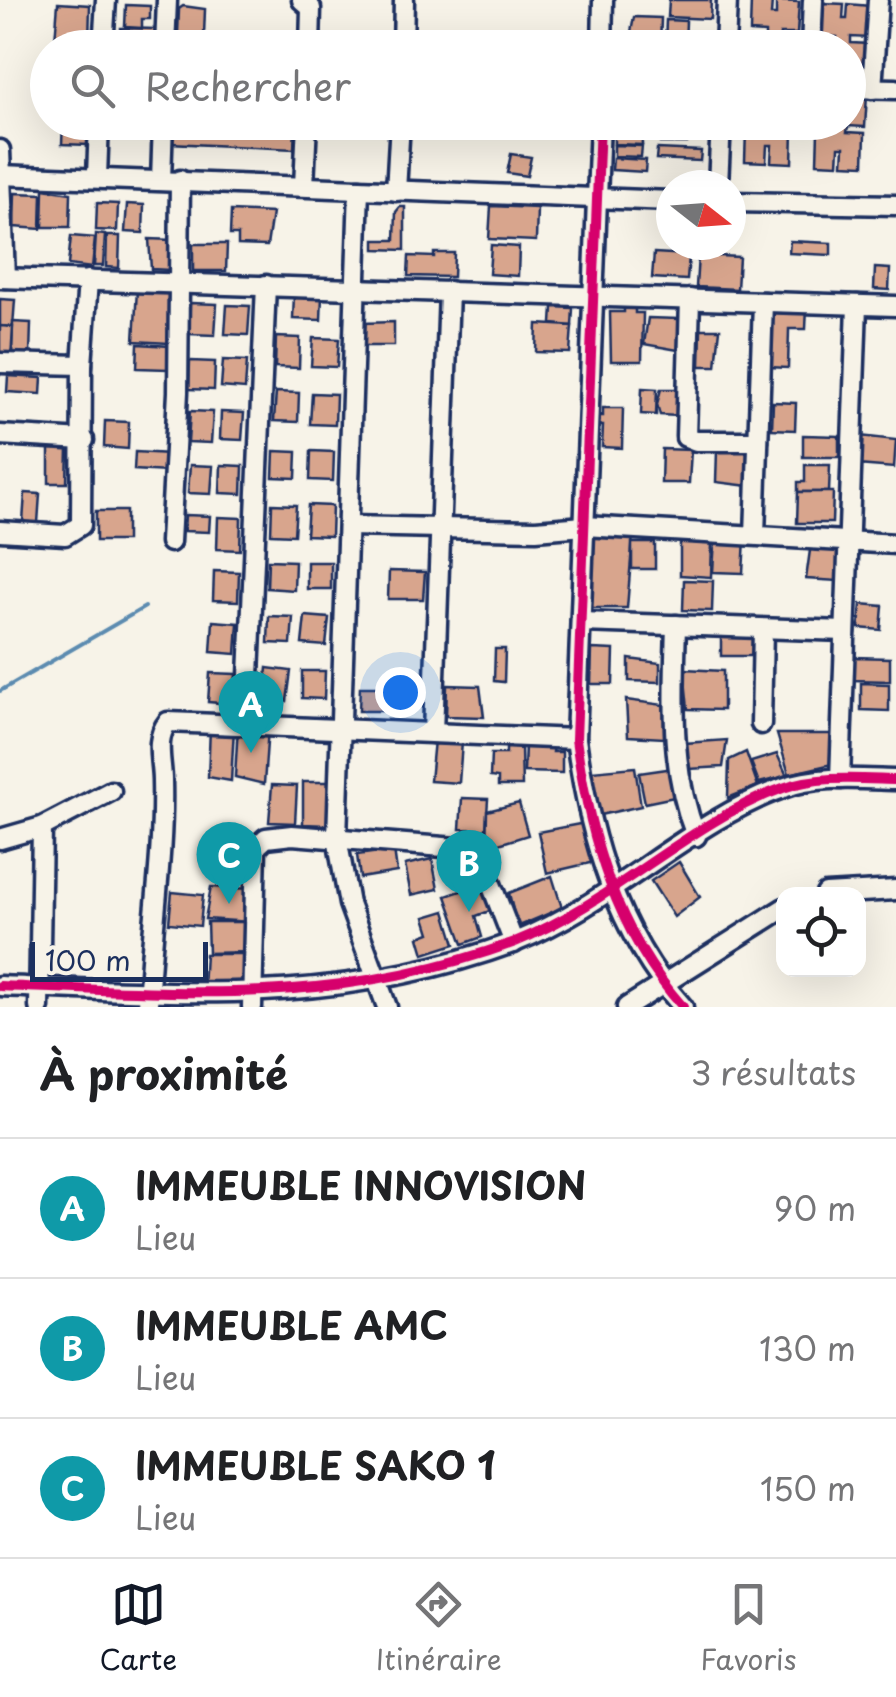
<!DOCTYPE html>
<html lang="fr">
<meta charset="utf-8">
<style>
body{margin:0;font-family:"Playpen Sans",sans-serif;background:#f2f2f2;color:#202124}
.controls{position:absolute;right:30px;bottom:30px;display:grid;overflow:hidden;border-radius:20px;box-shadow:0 10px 40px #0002}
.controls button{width:90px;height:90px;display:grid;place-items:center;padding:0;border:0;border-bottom:2px solid #e0e0e0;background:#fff;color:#202124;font:50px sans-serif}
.compass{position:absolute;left:656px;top:170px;width:90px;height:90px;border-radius:50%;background:#fff;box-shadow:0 10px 40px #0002;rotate:107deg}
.scale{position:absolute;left:30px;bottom:25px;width:178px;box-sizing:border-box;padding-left:10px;border:5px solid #1b2f5e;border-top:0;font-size:28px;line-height:35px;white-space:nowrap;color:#1b2f5e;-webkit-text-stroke:8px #f7f3e8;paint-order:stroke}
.you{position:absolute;left:400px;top:692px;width:35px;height:35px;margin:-25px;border:8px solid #fff;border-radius:50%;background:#1a73e8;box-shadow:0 0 0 15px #1a73e833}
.badge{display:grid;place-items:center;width:65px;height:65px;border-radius:50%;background:#111827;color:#fff;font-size:32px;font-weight:700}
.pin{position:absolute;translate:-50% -82px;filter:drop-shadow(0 2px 5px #0008)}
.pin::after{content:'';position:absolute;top:52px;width:35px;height:30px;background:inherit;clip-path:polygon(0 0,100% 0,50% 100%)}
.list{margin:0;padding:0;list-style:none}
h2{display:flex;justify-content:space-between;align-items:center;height:130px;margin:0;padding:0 40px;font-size:42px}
h2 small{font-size:32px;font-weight:400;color:#757577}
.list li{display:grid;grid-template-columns:65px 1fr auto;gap:30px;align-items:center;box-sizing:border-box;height:140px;padding:0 40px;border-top:2px solid #e0e0e0}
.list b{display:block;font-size:38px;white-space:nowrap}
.list p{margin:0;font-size:32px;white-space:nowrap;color:#757577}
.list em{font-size:32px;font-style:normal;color:#757577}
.icon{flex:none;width:55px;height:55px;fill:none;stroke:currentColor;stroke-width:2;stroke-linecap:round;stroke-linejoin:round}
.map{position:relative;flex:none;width:896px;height:1007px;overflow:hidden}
.search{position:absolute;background:#fff;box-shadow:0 10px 40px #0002;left:30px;right:30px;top:30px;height:110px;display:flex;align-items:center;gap:25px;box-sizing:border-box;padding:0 35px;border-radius:55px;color:#757577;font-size:38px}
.sheet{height:550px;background:#fff}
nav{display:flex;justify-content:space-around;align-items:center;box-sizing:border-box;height:140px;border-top:2px solid #e0e0e0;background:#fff;font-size:28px;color:#757577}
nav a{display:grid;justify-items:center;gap:5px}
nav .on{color:#111827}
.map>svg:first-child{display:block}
</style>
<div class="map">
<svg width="896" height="1007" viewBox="0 0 896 1007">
<rect width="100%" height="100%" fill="#f7f3e8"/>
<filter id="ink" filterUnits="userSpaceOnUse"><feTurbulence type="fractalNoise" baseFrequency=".01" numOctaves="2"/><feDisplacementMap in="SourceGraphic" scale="20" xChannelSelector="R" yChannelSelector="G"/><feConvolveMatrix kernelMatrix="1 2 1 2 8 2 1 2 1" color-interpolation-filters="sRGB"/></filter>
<g filter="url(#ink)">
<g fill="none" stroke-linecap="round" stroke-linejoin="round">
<polyline stroke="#5b8bb0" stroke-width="4" points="0,691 145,607"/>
</g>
<g fill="#d8a58d" stroke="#1b2f5e" stroke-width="2.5">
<polygon points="669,0 711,0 710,19 668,17"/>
<polygon points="751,0 772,1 771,15 776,15 776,1 799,2 797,34 780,34 779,40 797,40 797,48 750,48 750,38 765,39 765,33 750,32"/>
<polygon points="58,3 90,5 89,43 55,41"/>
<polygon points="823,3 844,4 843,19 847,19 848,4 870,6 869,38 851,37 851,43 869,44 867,76 848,75 848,48 822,48 822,42 836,42 837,37 822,36"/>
<polygon points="126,5 150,6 150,19 142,19 142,28 125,27"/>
<polygon points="183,6 205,9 204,35 178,34 179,9"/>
<polygon points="634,17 661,18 660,48 628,47"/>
<polygon points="666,20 686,21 685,46 665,46"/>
<polygon points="121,28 155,29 154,39 149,39 149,48 121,48"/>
<polygon points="848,94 867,95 865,127 848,126 847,132 865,133 864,165 843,164 844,147 839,147 838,164 817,163 818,131 833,131 833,126 818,122 848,122"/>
<polygon points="63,122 90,122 89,145 62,144"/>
<polygon points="171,122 295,126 294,149 170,143"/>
<polygon points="793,122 776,124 775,130 793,131 792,163 771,162 772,145 767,145 766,162 745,161 746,129 761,129 761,124 746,122"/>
<polygon points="660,125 687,126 687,143 660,143"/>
<polygon points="614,132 642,133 642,145 614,144"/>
<polygon points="614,145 642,146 641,157 614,156"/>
<polygon points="657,149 701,151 700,161 656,159"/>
<polygon points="511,154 531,157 527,176 507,173"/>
<polygon points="613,158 646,160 645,172 612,170"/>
<polygon points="44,189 71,193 70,227 43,227"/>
<polygon points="15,193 42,194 41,229 14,227"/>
<polygon points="97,203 118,204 117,231 96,230"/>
<polygon points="127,204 144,205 143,233 125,232"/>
<polygon points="491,206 537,208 536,241 489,239"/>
<polygon points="400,207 405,207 405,250 375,249 375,240 395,240 396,212"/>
<polygon points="231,211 272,213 267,246 238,245 238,235 230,235"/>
<polygon points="96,234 105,235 103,266 94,266"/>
<polygon points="71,236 95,238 92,268 68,265"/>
<polygon points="107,236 120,236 119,268 106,267"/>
<polygon points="149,239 172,240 170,270 151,269"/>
<polygon points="790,241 831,243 831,255 789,253"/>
<polygon points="193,244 227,244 226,271 193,271"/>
<polygon points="491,245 519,247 518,276 489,274"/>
<polygon points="434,253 454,253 453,277 408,276 409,256 434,257"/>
<polygon points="654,253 689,255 687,280 652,278"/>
<polygon points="698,255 739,257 737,289 696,287"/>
<polygon points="875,268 890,269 889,290 874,289"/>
<polygon points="137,289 171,290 169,343 134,341"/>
<polygon points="294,294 322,295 321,320 293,319"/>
<polygon points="0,299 15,300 13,327 0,326"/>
<polygon points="190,303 217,304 215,335 189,334"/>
<polygon points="227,305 250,306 248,335 225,334"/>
<polygon points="624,306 635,306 635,313 643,313 642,361 611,361 610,312 624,312"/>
<polygon points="771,306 807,307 806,329 789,329 788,368 769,367"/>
<polygon points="553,307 573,308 572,326 552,324"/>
<polygon points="648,318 679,319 678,350 644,344"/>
<polygon points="13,322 31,323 30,355 12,354"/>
<polygon points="394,322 394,346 362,346 362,323"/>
<polygon points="537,324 572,326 570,353 536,352"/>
<polygon points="0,326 13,327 11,361 0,361"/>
<polygon points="701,329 720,329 716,366 700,366"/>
<polygon points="276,337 300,338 299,368 275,367"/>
<polygon points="313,338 339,339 337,367 311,366"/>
<polygon points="138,344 170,346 168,369 137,368"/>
<polygon points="223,360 247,361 245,389 221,387"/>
<polygon points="190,361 215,362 214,390 189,389"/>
<polygon points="8,376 42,378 41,394 7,392"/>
<polygon points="642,388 657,389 656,415 641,414"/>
<polygon points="661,389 678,389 677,416 660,415 657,404"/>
<polygon points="276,392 299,393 298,422 274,421"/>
<polygon points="312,393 336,394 335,425 310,424"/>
<polygon points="773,402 796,403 795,430 772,429"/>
<polygon points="603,408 623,408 622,448 602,447 603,426 597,426 597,416 603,416"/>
<polygon points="190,411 213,412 211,443 188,442"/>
<polygon points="221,412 244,413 242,440 220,439"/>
<polygon points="105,421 129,422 128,449 104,447"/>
<polygon points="803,435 839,436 839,457 803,457"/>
<polygon points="860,436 896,440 894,468 858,465"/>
<polygon points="49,449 68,449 67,483 49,483"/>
<polygon points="662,449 691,450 689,483 661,483"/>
<polygon points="752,449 749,486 716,482 717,450"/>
<polygon points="274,451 297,452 296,478 273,477"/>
<polygon points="311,451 334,452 333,481 310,480"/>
<polygon points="135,452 169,454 167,472 134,470"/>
<polygon points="190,465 213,466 211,494 188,493"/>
<polygon points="221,465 243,466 242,494 220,493"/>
<polygon points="805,465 830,465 829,492 798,492 798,482 805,482"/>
<polygon points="798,492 833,492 832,523 797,523"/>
<polygon points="25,493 40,494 38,523 23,522"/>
<polygon points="272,504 296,505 294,535 271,534"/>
<polygon points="308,505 332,506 331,536 306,535"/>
<rect x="96" y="511" width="30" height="30"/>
<polygon points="185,515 210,516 209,532 184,531"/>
<polygon points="218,517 241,518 240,550 217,549"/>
<polygon points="592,532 633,535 627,608 591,608"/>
<polygon points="715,538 745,539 743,573 713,572"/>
<polygon points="680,542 712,542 711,577 680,575"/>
<rect x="632" y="543" width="23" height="26"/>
<polygon points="811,543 840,547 838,581 806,579"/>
<polygon points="268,560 295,561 294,590 267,588"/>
<rect x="307" y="562" width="24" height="27"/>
<polygon points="214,571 239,572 238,601 213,600"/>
<polygon points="389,571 425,572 423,599 388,599"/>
<polygon points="684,580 713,581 712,611 683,610"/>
<polygon points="861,604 883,606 881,630 859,628"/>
<polygon points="269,616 293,617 291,644 268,643"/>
<polygon points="305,616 329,618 326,646 302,644"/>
<polygon points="213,621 238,623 236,654 211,652"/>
<polygon points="721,633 754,634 753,656 721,656"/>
<polygon points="495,649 505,649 504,682 494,681"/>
<polygon points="592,649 614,650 613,684 591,684"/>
<polygon points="853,657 890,658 890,681 852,680"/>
<polygon points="629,659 660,663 660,682 629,681"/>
<polygon points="267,668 291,671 287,701 264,698"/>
<polygon points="684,669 723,671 723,710 688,709"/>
<polygon points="302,671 325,671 324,699 302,698"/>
<polygon points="210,673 236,674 233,704 208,702"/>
<polygon points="861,683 889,684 889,711 861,710"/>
<polygon points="447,685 480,686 484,717 446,716"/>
<polygon points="360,687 382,687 381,711 359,711"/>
<polygon points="626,700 664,705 664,738 628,736"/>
<polygon points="238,726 268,728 264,784 235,777"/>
<polygon points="210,728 234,728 231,781 208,777"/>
<polygon points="777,734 833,734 832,764 789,774"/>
<polygon points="434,740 462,742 459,783 430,781"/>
<polygon points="727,740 723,767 689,769 685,743"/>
<polygon points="525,744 554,745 553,752 562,752 562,773 524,772"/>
<polygon points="506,748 521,749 522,786 498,786 498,778 490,777 491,754 506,754"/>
<polygon points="746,752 758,786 728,798 729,760"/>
<polygon points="777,754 787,776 759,783 751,762"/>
<polygon points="635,767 641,806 600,815 591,771"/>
<polygon points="674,768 679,796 645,803 639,773"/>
<polygon points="303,782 329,782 328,825 303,824"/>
<polygon points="272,785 297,786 295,823 269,822"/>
<polygon points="462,798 488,799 486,830 460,829"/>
<polygon points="519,803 528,835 486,848 487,811"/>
<polygon points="585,823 594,862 547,873 538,832"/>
<polygon points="394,850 397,872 360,878 357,855"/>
<polygon points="432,859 438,889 411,895 405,865"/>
<polygon points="679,862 700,897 674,917 651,881"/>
<polygon points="552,876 562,908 517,927 509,893"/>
<polygon points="484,883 495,909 476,916 482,937 463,944 446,896"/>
<polygon points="211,887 251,889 251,922 205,919"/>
<polygon points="172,892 203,895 200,926 169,923"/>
<polygon points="445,911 455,944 424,954 419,937 430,933 425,917"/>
<polygon points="207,922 249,922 249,952 208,953"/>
<polygon points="205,954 249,954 249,985 203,988"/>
</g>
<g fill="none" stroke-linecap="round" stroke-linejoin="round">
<defs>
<g id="minor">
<polyline points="302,0 311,8 310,48"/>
<polyline points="103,48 106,0"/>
<polyline points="165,48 167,0"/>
<polyline points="403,48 404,0"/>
<polyline points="602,48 603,0"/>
<polyline points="725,48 727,0"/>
<polyline points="811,48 813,0"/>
<polyline points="848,88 896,89"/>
<polyline points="872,89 878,0"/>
<path d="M 600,122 L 576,739 C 589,836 616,932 683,1007"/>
<polyline points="0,150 5,278"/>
<polyline points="0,175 671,201"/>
<polyline points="97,177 99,122"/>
<polyline points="161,180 163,122"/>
<polyline points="718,185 721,122"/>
<polyline points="304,186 307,122"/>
<polyline points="359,189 337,838 349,904 387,1007"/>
<polyline points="396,191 400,122"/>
<polyline points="731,202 896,205"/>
<polyline points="0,278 896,306"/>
<polyline points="690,299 686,437 696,441 758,441"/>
<polyline points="0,363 82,365"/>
<polyline points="0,435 84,440"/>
<polyline points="349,526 536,530 584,526 896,544"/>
<polyline points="0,531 65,535 81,525 82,365 88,280"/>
<polyline points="755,535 763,302"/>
<polyline points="170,542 178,392 180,180"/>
<polyline points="581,622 845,631"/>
<path d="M 676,625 C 674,697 669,767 696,836"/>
<polyline points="247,722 266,285"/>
<polyline points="761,724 763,629"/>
<polyline points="433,733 449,291"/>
<polyline points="840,779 857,305"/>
<polyline points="0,839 42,827 111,791"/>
<polyline points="826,894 896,890"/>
<path d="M 0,986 C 185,993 338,1007 515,942 C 613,903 690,821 783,788 C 818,775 860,779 896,780"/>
<polyline points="39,1007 42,827"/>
<path d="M 148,1007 C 151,932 164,856 162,781 C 162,761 154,739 168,722 L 576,739"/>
<polyline points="252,1007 256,847 266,838 292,835 469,849 479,853 514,943"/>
<polyline points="627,1007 784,908"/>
</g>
</defs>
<use href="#minor" stroke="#1b2f5e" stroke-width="25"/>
<use href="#minor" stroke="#f7f3e8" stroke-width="18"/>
<defs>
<g id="cycleway">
<path d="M 600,122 L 576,739 C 589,836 616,932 683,1007"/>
<path d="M 0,986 C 185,993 338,1007 515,942 C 613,903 690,821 783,788 C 818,775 860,779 896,780"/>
</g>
</defs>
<use href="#cycleway" stroke="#f7f3e8" stroke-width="16"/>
<use href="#cycleway" stroke="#d6006c" stroke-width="10"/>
</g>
</g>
</svg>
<div class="controls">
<button><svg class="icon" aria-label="locate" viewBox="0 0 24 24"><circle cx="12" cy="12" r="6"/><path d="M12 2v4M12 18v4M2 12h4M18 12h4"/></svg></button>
</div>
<svg class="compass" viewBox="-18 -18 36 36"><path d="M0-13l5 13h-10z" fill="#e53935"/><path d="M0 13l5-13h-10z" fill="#757577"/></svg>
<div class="scale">100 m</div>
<div class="you"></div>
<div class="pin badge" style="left:251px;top:753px;background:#0f9aa8">A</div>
<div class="pin badge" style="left:469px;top:912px;background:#0f9aa8">B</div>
<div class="pin badge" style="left:229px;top:904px;background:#0f9aa8">C</div>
<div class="search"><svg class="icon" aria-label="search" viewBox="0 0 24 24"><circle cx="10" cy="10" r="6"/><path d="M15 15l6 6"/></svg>Rechercher</div>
</div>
<section class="sheet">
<h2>À proximité<small>3 résultats</small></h2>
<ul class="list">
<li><span class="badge" style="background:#0f9aa8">A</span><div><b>IMMEUBLE INNOVISION</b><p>Lieu</p></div><em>90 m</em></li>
<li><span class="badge" style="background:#0f9aa8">B</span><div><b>IMMEUBLE AMC</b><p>Lieu</p></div><em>130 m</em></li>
<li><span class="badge" style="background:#0f9aa8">C</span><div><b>IMMEUBLE SAKO 1</b><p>Lieu</p></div><em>150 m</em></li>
</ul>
</section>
<nav>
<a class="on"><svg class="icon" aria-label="map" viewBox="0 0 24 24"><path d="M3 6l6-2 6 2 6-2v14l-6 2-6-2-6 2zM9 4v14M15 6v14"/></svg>Carte</a>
<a><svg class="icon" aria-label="directions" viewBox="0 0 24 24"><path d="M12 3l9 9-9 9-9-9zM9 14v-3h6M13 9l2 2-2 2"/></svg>Itinéraire</a>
<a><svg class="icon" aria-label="saved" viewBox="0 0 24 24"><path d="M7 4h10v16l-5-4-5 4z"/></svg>Favoris</a>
</nav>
